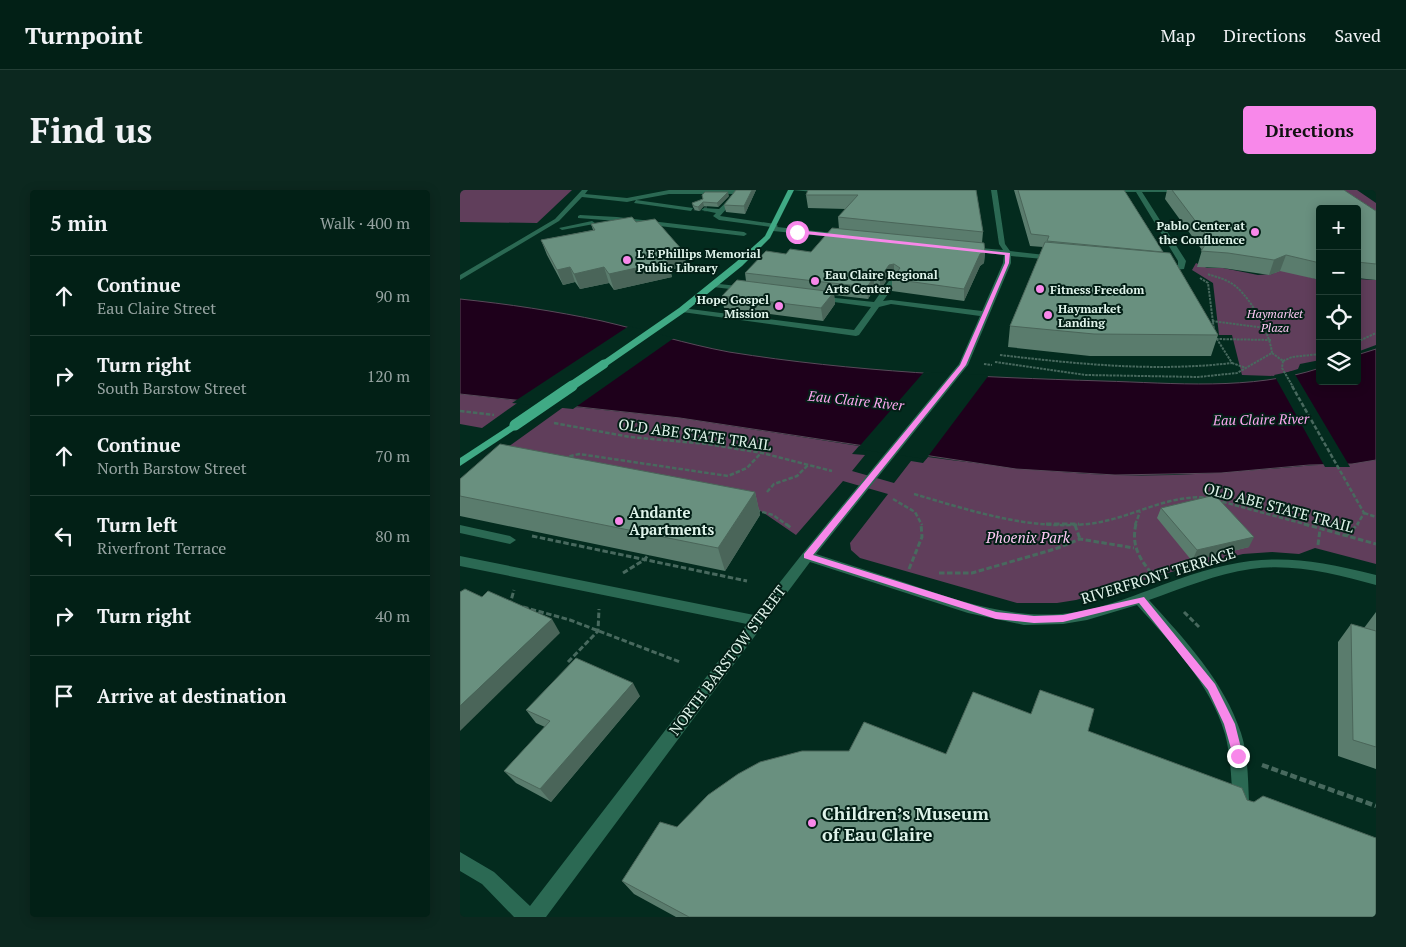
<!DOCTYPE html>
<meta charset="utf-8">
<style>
body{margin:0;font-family:"PT Serif",serif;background:#0c281f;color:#f1f3f6}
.controls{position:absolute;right:15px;top:15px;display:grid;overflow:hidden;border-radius:5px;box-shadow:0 2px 12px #0003}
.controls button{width:45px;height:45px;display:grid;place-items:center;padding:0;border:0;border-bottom:1px solid #233e35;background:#022016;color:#f1f3f6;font:25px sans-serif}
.stop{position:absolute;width:15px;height:15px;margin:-11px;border:4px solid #f888ea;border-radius:50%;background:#fff}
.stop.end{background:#f888ea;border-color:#fff;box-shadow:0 1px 5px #0008}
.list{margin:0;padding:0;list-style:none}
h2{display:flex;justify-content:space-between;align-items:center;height:65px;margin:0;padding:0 20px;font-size:21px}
h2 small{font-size:16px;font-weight:400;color:#96a3a1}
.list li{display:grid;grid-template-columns:32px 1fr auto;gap:15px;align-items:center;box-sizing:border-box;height:80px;padding:0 20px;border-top:1px solid #233e35}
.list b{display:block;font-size:19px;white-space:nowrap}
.list p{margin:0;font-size:16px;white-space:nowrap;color:#96a3a1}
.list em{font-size:16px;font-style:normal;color:#96a3a1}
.icon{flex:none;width:28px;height:28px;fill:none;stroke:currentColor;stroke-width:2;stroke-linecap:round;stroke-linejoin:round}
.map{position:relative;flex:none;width:916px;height:727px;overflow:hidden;border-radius:5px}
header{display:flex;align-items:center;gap:30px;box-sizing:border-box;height:70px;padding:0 25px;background:#022016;border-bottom:1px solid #233e35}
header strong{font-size:24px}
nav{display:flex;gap:28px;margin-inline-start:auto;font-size:18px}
.intro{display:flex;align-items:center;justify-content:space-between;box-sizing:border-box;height:120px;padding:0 30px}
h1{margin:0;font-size:35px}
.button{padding:12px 22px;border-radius:5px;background:#f888ea;color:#111;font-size:18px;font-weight:700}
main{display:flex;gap:30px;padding:0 30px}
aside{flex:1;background:#022016;border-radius:5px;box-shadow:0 2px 12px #0003}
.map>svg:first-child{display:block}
</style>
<header>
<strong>Turnpoint</strong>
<nav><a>Map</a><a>Directions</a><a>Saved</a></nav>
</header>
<div class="intro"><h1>Find us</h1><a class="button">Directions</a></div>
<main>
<aside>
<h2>5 min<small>Walk · 400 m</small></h2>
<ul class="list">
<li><svg class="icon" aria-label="ahead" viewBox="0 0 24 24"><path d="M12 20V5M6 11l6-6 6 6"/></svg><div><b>Continue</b><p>Eau Claire Street</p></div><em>90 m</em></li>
<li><svg class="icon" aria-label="right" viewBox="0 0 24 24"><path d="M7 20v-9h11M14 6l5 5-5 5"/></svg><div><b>Turn right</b><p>South Barstow Street</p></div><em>120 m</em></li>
<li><svg class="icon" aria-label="ahead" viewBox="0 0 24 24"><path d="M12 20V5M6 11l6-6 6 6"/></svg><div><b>Continue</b><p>North Barstow Street</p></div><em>70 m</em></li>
<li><svg class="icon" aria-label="left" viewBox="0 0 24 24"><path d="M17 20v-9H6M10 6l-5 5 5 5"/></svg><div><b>Turn left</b><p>Riverfront Terrace</p></div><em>80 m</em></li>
<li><svg class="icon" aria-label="right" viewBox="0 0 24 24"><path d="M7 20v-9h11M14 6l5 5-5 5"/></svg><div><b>Turn right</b></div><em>40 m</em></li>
<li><svg class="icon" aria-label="arrive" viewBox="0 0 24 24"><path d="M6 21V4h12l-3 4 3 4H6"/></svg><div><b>Arrive at destination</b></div></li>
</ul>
</aside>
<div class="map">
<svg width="916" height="727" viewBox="0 0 916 727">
<rect width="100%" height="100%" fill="#032b1e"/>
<g fill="#603e5b">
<polygon points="0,0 112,0 77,33 0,32"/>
<polygon points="868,0 897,0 916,13 916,37 897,19"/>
<polygon points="736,73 747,78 763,78 798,85 813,84 816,80 831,82 860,90 860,170 840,174 838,179 815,186 782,185 772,145 759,145 753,93 732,80"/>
<polygon points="897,89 916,90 916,155 897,162"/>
<polygon points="0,204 60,211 22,238 0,234"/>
<path d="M 105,216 L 220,228 L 399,256 L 392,264 L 405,265 L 392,281 L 434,293 L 451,271 L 463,273 L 468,267 C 530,275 591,283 654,285 C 713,287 773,282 833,277 C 861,274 888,275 916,270 L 916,374 L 855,358 L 839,364 L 812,362 L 783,364 L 725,378 L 616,410 L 597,413 L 557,413 L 400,368 L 391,360 L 390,353 L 428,304 L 383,291 L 336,345 L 295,317 L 37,265 Z"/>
</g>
<path fill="#1e001b" stroke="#584959" d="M 0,109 C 48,114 95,121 142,131 C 185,141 226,154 269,162 C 394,182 517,187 643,191 C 714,193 791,201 860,178 L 860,191 L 897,191 L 897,165 L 916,159 L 916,270 L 892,274 L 849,275 L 761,283 L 655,285 L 556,279 L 220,228 L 0,204 Z"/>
<g fill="#032b1e">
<polygon points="169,136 214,148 113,219 52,213"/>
<polygon points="833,181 890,277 865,277 814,185"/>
<polygon points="464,182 529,185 466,269 397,259"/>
</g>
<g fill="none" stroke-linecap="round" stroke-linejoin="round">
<polyline stroke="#24493d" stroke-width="7" stroke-dasharray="7 3" stroke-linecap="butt" points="234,17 247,18"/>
<g stroke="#48695e" stroke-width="2" stroke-dasharray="2.5 1" stroke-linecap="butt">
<polyline points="740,88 748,93 754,140"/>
<polyline points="752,131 805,138"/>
<polyline points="756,149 811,150"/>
<polyline points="897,152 916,143"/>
<polyline points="812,163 823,171"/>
<path d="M 540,165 C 618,174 694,182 772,173 L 755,146"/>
<polyline points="823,171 822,178 833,197"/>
<polyline points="823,171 832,167 860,164"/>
<path d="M 535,172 L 626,185 L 738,187 L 777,183 L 812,163 C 810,143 788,101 769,92 C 762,88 754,86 747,84"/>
<polyline points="772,173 786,178"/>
<polyline points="524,174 532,175"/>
</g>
<g stroke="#48695e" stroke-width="2.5" stroke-dasharray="4.5 2" stroke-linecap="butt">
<polyline points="832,196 904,323 897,335"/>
<polyline points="0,221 34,225"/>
<polyline points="94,233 170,247 247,254 302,263 372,281"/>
<polyline points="103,268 119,264 268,286 287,278 301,263"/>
<polyline points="307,302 314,294 337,286 348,275"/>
<path d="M 454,304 C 512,321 574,342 635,333 C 674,327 710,303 750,308"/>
<polyline points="433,309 455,322 462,335"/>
<polyline points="756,310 848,335"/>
<polyline points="296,320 313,325 327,335"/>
<polyline points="904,323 916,327"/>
<polyline points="675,335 680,322"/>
</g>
<g stroke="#48695e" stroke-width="3" stroke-dasharray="5.5 2.5" stroke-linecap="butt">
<polyline points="326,334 331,338"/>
<polyline points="586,334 619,334"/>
<path d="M 676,334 C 671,355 679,368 692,384"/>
<polyline points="844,334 916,354"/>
<polyline points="615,335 620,349"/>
<polyline points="72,346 287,391"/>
<polyline points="886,346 898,334"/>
<polyline points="858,355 860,339"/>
<polyline points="449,379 462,347 461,334"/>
<polyline points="163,383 184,370 190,363"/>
<polyline points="479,383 512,383 595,359 620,349 674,358"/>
<polyline points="52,414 50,414 54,400"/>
<polyline points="63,417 110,430 220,472"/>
<polyline points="724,422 739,437"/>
<polyline points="108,472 138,441 139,419"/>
</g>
<polyline stroke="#48695e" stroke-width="4.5" stroke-dasharray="7 3" stroke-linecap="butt" points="802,575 916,616"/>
<g fill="#2b6953" fill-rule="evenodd">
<polygon points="122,0 128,0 125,4 167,8 209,0 278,0 281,2 278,4 209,4 176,10 233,18 231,21 174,13 176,10 167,12 122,7 99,31 0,90 0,85 95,29"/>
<polygon points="332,0 357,0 354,2"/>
<path d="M 531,0 L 537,0 L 545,54 L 550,61 L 594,66 L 598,68 L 594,70 L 551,66 L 551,73 L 508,175 L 356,364 C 386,374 416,383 446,393 C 496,410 547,428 601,424 C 641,421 679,403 716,390 C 795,362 836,365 916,385 L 916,395 C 876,384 833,373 791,379 C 756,384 723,398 689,410 C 725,450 764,491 781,543 C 788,565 788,589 789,612 L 787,618 L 781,620 L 775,618 L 773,612 C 771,589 771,566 765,544 C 750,493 711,453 677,415 L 627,430 L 603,434 L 564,435 L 508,423 L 350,372 L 86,727 L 54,727 L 22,694 L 0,681 L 0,662 L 34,682 L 70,716 L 287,434 L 0,376 L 0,366 L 294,425 L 343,363 L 499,174 L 520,126 L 431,114 L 419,117 L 399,145 L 396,146 L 222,122 L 218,120 L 222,118 L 394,140 L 411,117 L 359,110 L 356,110 L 356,106 L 414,112 L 431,88 L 434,88 L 438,90 L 423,111 L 431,110 L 522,121 L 543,73 L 544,65 L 509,61 L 505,59 L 509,57 L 543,60 L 539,54 Z"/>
<polygon points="646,0 757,0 754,2 682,2 726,71 724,79 703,81 699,79 700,77 718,75 718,71 676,2 649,2"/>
<polygon points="275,4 277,7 260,26 315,34 318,36 317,37 383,44 386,46 383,48 313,41 310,39 311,37 259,30 253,26 256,23 241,20 244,18 259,19"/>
<polygon points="120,25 157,27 284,42 287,44 284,46 157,31 118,28 118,26"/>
<polygon points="132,31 135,33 134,34 102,40 99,38"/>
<polygon points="250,93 287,97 291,99 287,101 253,97 250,97"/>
<polygon points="0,335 50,346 56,350 50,354 0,343"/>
</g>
<g fill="#40aa85" fill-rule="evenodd">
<polygon points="328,0 334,0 310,48 282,76 225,122 147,176 141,176 141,172 219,118 276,72 305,46"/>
<polygon points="55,232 59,233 59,237 0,276 0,268"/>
</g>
<polyline stroke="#40aa85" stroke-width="9" points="110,197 144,174"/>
<polyline stroke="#40aa85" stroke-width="11" points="55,235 112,196"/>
</g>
<g fill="#5a7c6d">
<polygon points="276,0 296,0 285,24 266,22 264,15"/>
<polygon points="516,0 523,42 522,53 525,62 524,73 520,76 504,111 432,101 432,89 434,86 429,87 420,100 414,99 408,109 374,105 375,114 363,131 264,118 262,106 286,91 285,83 326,64 351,62 379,39 378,27 386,19 348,18 346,5"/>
<polygon points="554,0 664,0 703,62 758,145 751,166 630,166 548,157 550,136 583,57 570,56"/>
<polygon points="707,0 884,0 916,21 916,90 897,88 897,19 860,19 860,90 820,81 809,85 763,78 737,77 742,60 705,9"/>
<polygon points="269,6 258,17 244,16 239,21 235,20 233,17 232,13"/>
<polygon points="176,32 227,76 210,80 212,87 154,100 149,93 120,99 115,92 103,95 87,65 81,50 133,40 131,34"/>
<polygon points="0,289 295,302 300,325 265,381 0,326"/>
<polygon points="701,318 789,357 732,371 697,328"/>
<polygon points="916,422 916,579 878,566 878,452 891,434 904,438"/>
<polygon points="180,506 91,612 56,593 44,581 85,537 76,533 66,520"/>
<polygon points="571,524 628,541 787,610 916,727 216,727 174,704 162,691 217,637 486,564"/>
</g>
<g fill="#4a6559">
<polygon points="292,0 296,0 285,24 284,16"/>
<polygon points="268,2 269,6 258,17 257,13"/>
<polygon points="243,12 244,16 239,21 238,17"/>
<polygon points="223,61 227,76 210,80 212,87 154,100 149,84 203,65"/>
<polygon points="525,62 524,73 520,76 504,111 504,99 520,64"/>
<polygon points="826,65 820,81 809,85 814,70"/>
<polygon points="434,74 434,86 429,87 420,100 420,88 429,75"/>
<polygon points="110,77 115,92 103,95 97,80"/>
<polygon points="144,77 149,93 120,99 114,84"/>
<polygon points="414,87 414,99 408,109 407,97"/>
<polygon points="374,102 375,114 363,131 361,118"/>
<polygon points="295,302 300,325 265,381 258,358"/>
<polygon points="794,347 789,357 732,371 737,360"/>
<polygon points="92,429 100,443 0,541 0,516"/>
<polygon points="173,493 180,506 91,612 80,599"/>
</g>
<g fill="#69907f" stroke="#4a6559">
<polygon points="276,0 292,0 284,16 264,15"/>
<polygon points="348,0 516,0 523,42 378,27 398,5 346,5"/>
<polygon points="558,0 664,0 703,62 587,51 589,46 571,44"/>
<polygon points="712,0 884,0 916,21 916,74 897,72 897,19 860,19 860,73 826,65 814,70 768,63 741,61 749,49"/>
<polygon points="245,2 268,2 257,13 243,12 238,17 234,16 232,13 243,9 242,5"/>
<polygon points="172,27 176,32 195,29 223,61 203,65 208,71 149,84 144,77 114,84 110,77 97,80 81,50 135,40 131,34"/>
<polygon points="372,38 524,53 525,62 520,64 504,99 432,89 440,78 434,74 429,75 420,88 414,87 407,97 285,83 306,61 326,64 330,59 351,62"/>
<polygon points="585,52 710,63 758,145 634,144 550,136"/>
<polygon points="277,90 374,102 361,118 262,106"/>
<polygon points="40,254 295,302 258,358 0,306 0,289"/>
<polygon points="755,305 794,347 737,360 701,318"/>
<polygon points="5,399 22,407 28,401 92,429 0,516 0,402"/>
<polygon points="891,434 916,441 916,557 893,550"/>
<polygon points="116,468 173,493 80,599 44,581 90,531 66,520"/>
<polygon points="580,500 634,519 628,541 782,598 787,610 794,612 803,606 916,648 916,727 229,727 162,691 200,632 217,637 248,605 278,584 300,572 342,561 389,561 404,532 486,564 513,502 571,524"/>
</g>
<polygon fill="#f888ea" points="337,40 550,63 549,73 506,175 353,365 536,422 574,426 603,425 684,407 755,494 775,534 783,566 781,569 774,569 764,534 748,500 679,413 603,432 574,433 536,429 344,368 344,364 500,175 545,73 545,65 335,43"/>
<g fill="#f888ea" stroke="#031f16" stroke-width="2">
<circle cx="795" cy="42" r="5"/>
<circle cx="167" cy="70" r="5"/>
<circle cx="355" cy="91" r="5"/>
<circle cx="580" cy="99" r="5"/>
<circle cx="319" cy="116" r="5"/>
<circle cx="588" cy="125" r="5"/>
<circle cx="159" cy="331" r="5"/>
<circle cx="352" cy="633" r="5"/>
</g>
<g text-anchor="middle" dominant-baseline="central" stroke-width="4" stroke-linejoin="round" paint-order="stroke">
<g font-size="12" font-weight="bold" fill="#dff3ea" stroke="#031f16" text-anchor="start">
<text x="785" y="35" text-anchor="end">Pablo Center at<tspan x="785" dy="14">the Confluence</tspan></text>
<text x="177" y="63">L E Phillips Memorial<tspan x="177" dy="14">Public Library</tspan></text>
<text x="365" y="84">Eau Claire Regional<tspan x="365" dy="14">Arts Center</tspan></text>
<text x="590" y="99">Fitness Freedom</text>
<text x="309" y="109" text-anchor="end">Hope Gospel<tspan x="309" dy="14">Mission</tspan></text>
<text x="598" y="118">Haymarket<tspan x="598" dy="14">Landing</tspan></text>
</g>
<g font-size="12" font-style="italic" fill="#fcc8f3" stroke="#031f16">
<text x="815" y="123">Haymarket<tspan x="815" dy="14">Plaza</tspan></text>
</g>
<g font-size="14" font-style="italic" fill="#fda8f1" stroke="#031f16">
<text transform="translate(396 210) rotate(6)">Eau Claire River</text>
<text transform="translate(801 229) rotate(-1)">Eau Claire River</text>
</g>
<g font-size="15" fill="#dff3ea" stroke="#031f16">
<text transform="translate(235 244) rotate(8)">OLD ABE STATE TRAIL</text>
<text transform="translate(819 317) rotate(15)">OLD ABE STATE TRAIL</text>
<text transform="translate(698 385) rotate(-17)">RIVERFRONT TERRACE</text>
<text transform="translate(267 470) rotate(-53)">NORTH BARSTOW STREET</text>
</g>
<g font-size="15" font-weight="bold" fill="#dff3ea" stroke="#031f16" text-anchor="start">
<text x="169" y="322">Andante<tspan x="169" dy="17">Apartments</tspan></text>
</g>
<g font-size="15" font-style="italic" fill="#fcc8f3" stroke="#031f16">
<text x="568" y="347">Phoenix Park</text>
</g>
<g font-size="18" font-weight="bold" fill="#dff3ea" stroke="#031f16" text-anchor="start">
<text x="362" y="623">Children’s Museum<tspan x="362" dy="21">of Eau Claire</tspan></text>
</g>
</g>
</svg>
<div class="controls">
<button>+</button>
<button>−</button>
<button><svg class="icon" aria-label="locate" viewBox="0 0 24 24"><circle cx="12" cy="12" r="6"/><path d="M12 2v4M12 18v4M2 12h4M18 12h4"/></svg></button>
<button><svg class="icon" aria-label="layers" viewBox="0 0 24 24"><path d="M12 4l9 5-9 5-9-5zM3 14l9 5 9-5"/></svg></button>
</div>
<div class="stop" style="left:337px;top:42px"></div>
<div class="stop end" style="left:778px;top:566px"></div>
</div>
</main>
